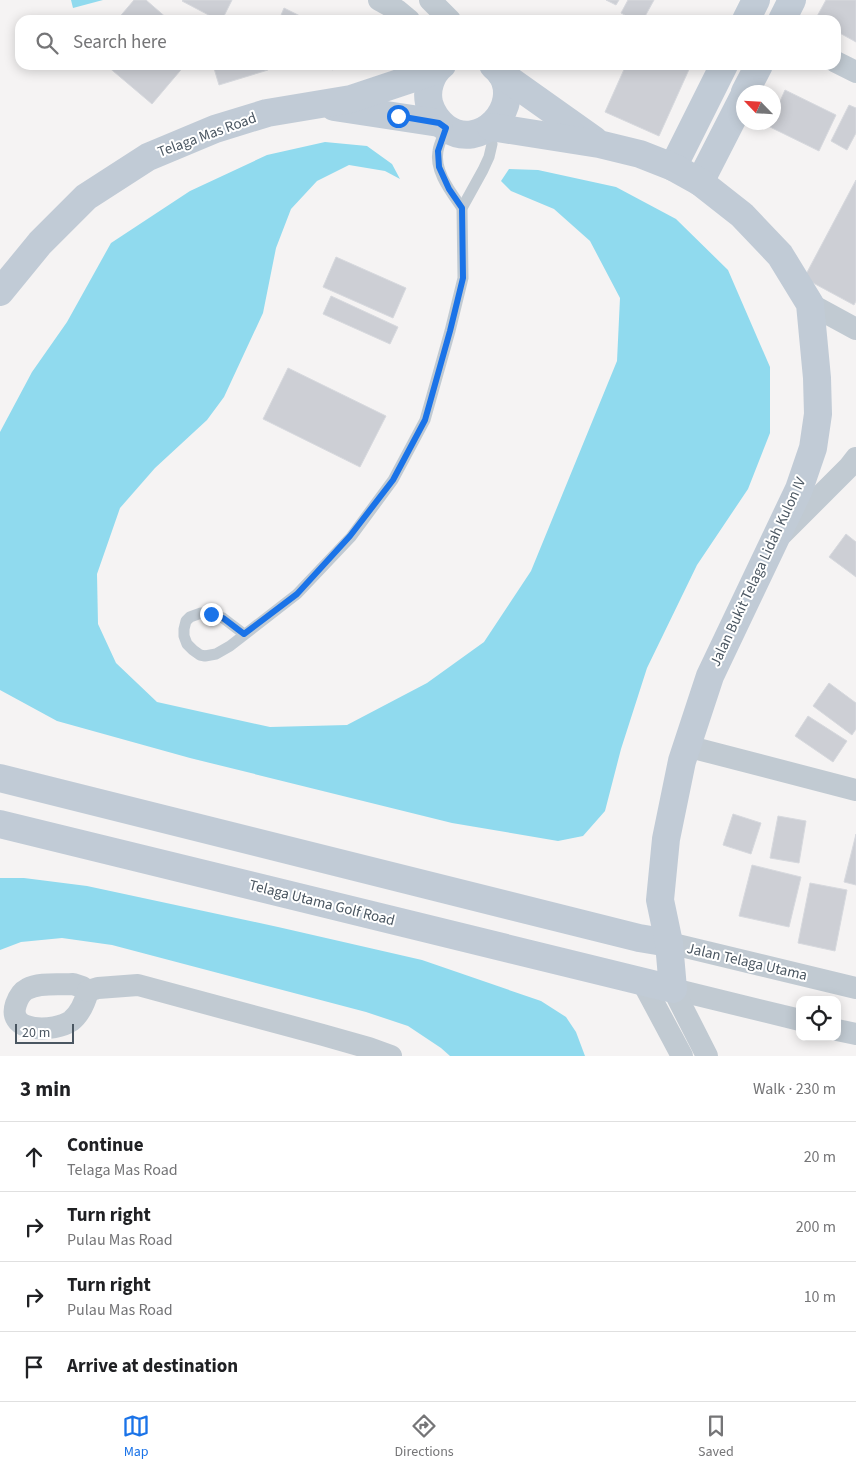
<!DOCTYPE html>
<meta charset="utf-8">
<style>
body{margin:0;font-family:"Source Sans 3",sans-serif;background:#f6f6f6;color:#202124}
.controls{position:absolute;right:15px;bottom:15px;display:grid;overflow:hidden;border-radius:10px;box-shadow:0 2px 12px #0003}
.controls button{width:45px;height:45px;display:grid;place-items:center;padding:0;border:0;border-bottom:1px solid #e0e0e0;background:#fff;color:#202124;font:25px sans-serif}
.compass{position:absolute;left:736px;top:85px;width:45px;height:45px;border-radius:50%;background:#fff;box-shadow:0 2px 12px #0003;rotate:295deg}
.scale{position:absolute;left:15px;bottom:12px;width:59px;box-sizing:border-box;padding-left:5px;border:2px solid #4a5661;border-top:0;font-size:14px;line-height:18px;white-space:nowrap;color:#4a5661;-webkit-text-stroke:4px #fff;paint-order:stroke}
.stop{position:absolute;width:15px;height:15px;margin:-11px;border:4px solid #1a73e8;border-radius:50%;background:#fff}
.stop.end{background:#1a73e8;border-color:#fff;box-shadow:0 1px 5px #0008}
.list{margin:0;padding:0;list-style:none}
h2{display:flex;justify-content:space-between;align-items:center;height:65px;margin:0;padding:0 20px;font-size:21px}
h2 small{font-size:16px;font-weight:400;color:#757577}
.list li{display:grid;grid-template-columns:32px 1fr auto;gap:15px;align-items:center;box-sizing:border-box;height:70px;padding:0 20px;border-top:1px solid #e0e0e0}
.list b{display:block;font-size:19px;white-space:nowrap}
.list p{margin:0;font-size:16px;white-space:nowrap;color:#757577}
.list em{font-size:16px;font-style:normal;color:#757577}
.icon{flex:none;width:28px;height:28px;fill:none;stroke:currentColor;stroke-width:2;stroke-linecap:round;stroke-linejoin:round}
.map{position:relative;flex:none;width:856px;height:1056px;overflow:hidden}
.search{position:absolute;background:#fff;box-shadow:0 2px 12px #0003;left:15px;right:15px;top:15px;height:55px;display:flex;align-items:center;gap:12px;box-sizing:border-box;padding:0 18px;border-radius:15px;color:#757577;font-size:19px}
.sheet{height:345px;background:#fff}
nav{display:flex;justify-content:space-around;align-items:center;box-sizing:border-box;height:70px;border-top:1px solid #e0e0e0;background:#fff;font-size:14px;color:#757577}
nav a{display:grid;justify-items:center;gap:2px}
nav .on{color:#1a73e8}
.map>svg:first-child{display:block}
</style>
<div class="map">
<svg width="856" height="1056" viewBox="0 0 856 1056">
<rect width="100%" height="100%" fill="#f5f3f3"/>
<g fill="#90daee">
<polygon points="71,0 103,0 73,8"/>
<polygon points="325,142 367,146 392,164 400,179 385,171 349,165 317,181 291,209 276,248 263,313 224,397 207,420 155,468 120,508 97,574 98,624 116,663 157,702 270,727 347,725 427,683 484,642 531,571 617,361 620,298 590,241 554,209 511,191 501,181 509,169 538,170 616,187 676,219 728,270 770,367 770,433 748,489 697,565 647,668 621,749 605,811 583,836 558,841 452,823 190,758 57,721 0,690 0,432 32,372 67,322 111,243 190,191 267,155"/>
<polygon points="0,878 24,878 87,886 278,927 422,960 541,1001 566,1017 576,1032 585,1056 450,1056 441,1048 408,1026 366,1012 112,945 62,938 21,942 0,950"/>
</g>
<g fill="#cdcfd5" stroke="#d7d9de">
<polygon points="134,0 146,0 169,20 117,20"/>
<polygon points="183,0 232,0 222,20 218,20 182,1"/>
<polygon points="606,0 619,0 616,5"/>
<polygon points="628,0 654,0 643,20 634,20 621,13"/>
<polygon points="826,0 856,0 856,42 836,31 836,20 815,20"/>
<polygon points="284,8 308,20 279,20"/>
<polygon points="106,65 185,65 152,104"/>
<polygon points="213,65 266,65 268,70 219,85"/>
<polygon points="322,65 335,65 333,70"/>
<polygon points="626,65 691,65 659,136 605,112"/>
<polygon points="785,90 836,115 819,151 768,126 770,122 774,122 774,115"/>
<polygon points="849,105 856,108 856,133 847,150 831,141"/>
<polygon points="856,180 856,301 854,305 804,278"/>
<polygon points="336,257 406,288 393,318 323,287"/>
<polygon points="331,296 398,327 390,344 323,314"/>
<polygon points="288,368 386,416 360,467 263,419"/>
<polygon points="846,534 856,542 856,577 829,557"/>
<polygon points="829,683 856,703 856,729 852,735 813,706"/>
<polygon points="808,716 847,741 833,762 795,736"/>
<polygon points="733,814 761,823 751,854 723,845"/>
<polygon points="778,816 806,821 799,863 770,858"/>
<polygon points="856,834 856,885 844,882"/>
<polygon points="752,865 801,877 789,927 739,916"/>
<polygon points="810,883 847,890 835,951 798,943"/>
</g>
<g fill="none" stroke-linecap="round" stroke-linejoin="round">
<g stroke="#c1cad2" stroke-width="11">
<path d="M 446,128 C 444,135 439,143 438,151 C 434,171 451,192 462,208"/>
<polyline points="244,634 223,618 211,614 201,613 190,617 186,621 184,629 184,636 187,644 193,650 200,655 205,656 216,654 230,646 297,594 351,537 393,480 425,420 450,331 463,278 462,208 483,170 489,157 492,144 487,129"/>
</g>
<g stroke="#c1cad2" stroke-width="22">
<polyline points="379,0 397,10 409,20"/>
<polyline points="430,0 450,20"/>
<polyline points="836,62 856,72"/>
<polyline points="810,304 856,329"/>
<polyline points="782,534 849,467 856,458"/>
<polyline points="686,746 856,790"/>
<polyline points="669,943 856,988"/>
<polyline points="643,983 682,1056"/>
<path d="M 73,984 L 82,987 L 88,991 C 85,1002 80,1014 71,1021 C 55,1032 6,1034 16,1004 C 18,998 21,992 27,989 C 40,982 59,985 73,984 Z"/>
<polyline points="673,989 800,1020"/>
<polyline points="673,989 707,1056"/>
<polyline points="88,991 98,988 138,985 323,1035 369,1048 391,1056"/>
<polyline points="837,1030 856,1034"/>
</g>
<g stroke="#c1cbd6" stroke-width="28">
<polyline points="746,20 756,0"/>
<polyline points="782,20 792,0"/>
<path d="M 442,65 C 431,74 426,89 429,103 C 432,114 437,121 446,128 C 480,152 523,107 501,73 C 499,70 495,68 493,65"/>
<polyline points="501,74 594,140"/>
<polyline points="745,92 759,65"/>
<polyline points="334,107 439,123"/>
<polyline points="673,167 724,65"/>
<polyline points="700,182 744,96"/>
<polyline points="0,292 40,243 86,197 148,157 215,129 267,113 351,99 435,71"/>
<polyline points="0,778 639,938 669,943"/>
<polyline points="0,824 673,989 669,943 660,900 666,839 682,761 710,676 799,489 813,448 818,414 817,378 810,304 780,255 742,215 700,182 673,167 640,154 599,144 491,127"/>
</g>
</g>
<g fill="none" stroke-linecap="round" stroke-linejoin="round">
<polyline stroke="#1a73e8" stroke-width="6" points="211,614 223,618 244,634 297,594 350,536 393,480 425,420 450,331 463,278 462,208 449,189 439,167 438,151 446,128 439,123 398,116"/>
</g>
<g text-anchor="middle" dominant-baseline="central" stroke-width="4" stroke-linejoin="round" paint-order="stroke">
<g font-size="15" fill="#4a5661" stroke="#fff">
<text transform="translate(207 135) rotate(-20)">Telaga Mas Road</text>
<text transform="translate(758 572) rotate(-65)">Jalan Bukit Telaga Lidah Kulon IV</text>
<text transform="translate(322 903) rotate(14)">Telaga Utama Golf Road</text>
<text transform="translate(747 962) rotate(13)">Jalan Telaga Utama</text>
</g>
</g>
</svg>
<div class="controls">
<button><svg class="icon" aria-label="locate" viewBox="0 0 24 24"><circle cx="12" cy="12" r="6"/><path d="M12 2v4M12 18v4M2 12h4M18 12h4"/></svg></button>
</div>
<svg class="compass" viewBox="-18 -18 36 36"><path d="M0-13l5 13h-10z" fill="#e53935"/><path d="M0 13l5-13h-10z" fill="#757577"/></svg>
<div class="scale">20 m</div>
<div class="stop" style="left:398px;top:116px"></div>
<div class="stop end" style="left:211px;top:614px"></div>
<div class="search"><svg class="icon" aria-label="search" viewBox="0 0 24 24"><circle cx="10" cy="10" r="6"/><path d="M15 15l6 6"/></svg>Search here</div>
</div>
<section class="sheet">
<h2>3 min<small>Walk · 230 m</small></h2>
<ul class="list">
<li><svg class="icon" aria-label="ahead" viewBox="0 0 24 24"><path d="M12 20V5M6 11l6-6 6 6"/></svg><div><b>Continue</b><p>Telaga Mas Road</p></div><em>20 m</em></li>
<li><svg class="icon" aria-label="right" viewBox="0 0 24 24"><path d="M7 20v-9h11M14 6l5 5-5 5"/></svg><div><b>Turn right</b><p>Pulau Mas Road</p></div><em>200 m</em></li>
<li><svg class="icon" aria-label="right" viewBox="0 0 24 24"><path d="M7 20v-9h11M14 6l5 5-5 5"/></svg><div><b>Turn right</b><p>Pulau Mas Road</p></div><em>10 m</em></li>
<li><svg class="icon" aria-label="arrive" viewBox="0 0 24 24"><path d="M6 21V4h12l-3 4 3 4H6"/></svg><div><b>Arrive at destination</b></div></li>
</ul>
</section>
<nav>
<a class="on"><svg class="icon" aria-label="map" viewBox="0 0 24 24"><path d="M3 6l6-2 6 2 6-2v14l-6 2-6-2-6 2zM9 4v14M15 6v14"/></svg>Map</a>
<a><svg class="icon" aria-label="directions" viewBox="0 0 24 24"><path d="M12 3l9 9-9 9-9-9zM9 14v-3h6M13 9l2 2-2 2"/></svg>Directions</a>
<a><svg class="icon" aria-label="saved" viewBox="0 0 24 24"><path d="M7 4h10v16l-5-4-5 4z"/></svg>Saved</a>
</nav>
